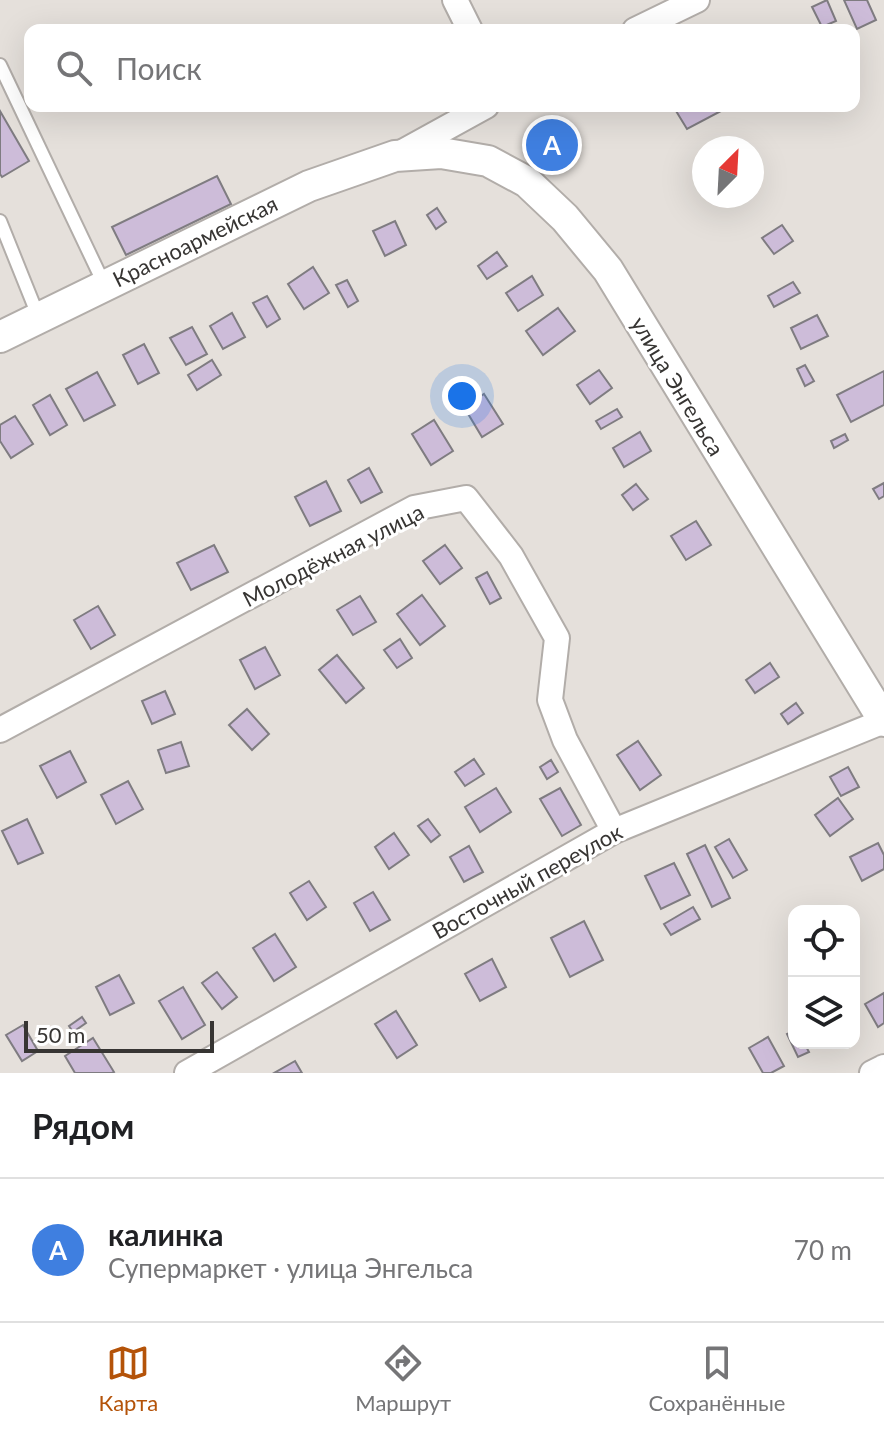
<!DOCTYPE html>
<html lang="ru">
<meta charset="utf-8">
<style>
body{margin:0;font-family:Lato,sans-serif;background:#f6f6f6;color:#202124}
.controls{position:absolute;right:24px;bottom:24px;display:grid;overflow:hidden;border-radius:16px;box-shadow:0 8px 32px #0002}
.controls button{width:72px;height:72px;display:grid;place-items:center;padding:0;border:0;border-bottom:2px solid #e0e0e0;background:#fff;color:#202124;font:40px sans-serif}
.compass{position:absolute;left:692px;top:136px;width:72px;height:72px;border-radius:50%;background:#fff;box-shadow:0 8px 32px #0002;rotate:24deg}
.scale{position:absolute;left:24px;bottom:20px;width:190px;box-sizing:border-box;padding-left:8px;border:4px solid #373533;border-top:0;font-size:22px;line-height:28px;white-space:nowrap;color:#373533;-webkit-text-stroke:6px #fff;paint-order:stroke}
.you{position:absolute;left:462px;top:396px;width:28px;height:28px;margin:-20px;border:6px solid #fff;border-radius:50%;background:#1a73e8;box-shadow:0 0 0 12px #1a73e833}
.badge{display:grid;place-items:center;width:52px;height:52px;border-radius:50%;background:#b45309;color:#fff;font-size:26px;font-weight:700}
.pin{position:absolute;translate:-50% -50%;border:4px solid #fff;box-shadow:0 2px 8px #0006}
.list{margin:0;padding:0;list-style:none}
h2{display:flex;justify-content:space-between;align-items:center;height:104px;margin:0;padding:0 32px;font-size:34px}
h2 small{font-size:26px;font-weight:400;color:#757577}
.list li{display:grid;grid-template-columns:52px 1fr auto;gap:24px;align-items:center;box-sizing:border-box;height:144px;padding:0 32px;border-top:2px solid #e0e0e0}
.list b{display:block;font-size:30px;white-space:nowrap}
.list p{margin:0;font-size:26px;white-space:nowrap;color:#757577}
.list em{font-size:26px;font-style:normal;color:#757577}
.icon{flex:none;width:44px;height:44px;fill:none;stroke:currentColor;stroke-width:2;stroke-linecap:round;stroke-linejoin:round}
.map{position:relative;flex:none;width:884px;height:1073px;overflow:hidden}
.search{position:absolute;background:#fff;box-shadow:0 8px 32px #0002;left:24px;right:24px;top:24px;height:88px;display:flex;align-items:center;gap:20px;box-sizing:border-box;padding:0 28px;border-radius:16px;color:#757577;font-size:30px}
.sheet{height:248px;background:#fff}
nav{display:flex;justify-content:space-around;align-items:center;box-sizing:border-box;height:112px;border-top:2px solid #e0e0e0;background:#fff;font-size:22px;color:#757577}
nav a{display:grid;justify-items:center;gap:4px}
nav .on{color:#b45309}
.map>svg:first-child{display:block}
</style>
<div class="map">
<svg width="884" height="1073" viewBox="0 0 884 1073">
<rect width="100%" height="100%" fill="#e5e0db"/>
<g fill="#cdbcd9" stroke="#7f7c81" stroke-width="2">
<polygon points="827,0 836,21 822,27 812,7"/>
<polygon points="844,0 867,0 876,20 857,29"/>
<polygon points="673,106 719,106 721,111 687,129"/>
<polygon points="0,111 29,161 2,177 0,174"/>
<polygon points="552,122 570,156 549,167 531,134"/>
<polygon points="217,176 231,204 126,255 112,227"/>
<polygon points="437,208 446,222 436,229 427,215"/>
<polygon points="395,221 406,245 385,256 373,231"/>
<polygon points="782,225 793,241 774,254 762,238"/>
<polygon points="497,252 507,266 487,279 478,266"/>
<polygon points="313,267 329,293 304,309 288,284"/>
<polygon points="532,276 543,295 518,311 506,293"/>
<polygon points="347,280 358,301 348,307 336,285"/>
<polygon points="793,282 800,293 774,307 768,296"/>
<polygon points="267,296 280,319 267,327 253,303"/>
<polygon points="558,308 575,331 543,355 526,331"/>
<polygon points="232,313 245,337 223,349 210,326"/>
<polygon points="817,315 828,336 801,349 791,328"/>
<polygon points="192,327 207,354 186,365 170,338"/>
<polygon points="144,344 159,373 138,384 123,355"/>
<polygon points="212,360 221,375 197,390 188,375"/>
<polygon points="805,365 814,381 805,386 797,369"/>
<polygon points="599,370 612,388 590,404 577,385"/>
<polygon points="884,371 884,405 851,422 837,395"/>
<polygon points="97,372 115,405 84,421 66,389"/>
<polygon points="484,394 503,424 482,437 464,407"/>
<polygon points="50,395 67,425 50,435 33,405"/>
<polygon points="617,409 622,417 601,429 596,421"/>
<polygon points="15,416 33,444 11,458 0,441 0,425"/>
<polygon points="434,420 453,451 431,465 412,434"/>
<polygon points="640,432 651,451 624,467 613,448"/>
<polygon points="845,434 848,440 834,448 831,441"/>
<polygon points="369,468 382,492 361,503 348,480"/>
<polygon points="326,481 341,511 310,526 295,497"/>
<polygon points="884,483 884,496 879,499 873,489"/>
<polygon points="636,484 648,499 633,510 622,495"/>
<polygon points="696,521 711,545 686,560 671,536"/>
<polygon points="214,545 228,572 191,590 177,563"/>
<polygon points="445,545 462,568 440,584 423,561"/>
<polygon points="487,572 501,598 490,604 476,578"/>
<polygon points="422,595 445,626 420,645 397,614"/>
<polygon points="360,596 376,622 353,635 337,610"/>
<polygon points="98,606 115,635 91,649 74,620"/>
<polygon points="400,639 412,658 397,668 384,650"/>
<polygon points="265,647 280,675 255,689 240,660"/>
<polygon points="337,655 364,688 346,703 319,670"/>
<polygon points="770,663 779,677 755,693 746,680"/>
<polygon points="165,691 175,714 152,724 142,701"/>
<polygon points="796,703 803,713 788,724 781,714"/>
<polygon points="247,709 269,734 252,750 229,725"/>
<polygon points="638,741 661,775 640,790 617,755"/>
<polygon points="181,742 189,766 166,773 158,750"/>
<polygon points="70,751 86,782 57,798 40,766"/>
<polygon points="474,759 484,774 465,786 455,772"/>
<polygon points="551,760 558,772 547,779 540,767"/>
<polygon points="848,767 859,787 841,796 830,777"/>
<polygon points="128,781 143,809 116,824 101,795"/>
<polygon points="496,788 511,812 480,832 465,807"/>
<polygon points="560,788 581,825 562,836 540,799"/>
<polygon points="838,798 853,819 830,836 815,815"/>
<polygon points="27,819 43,853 18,864 2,831"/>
<polygon points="428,819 440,835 431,842 418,826"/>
<polygon points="394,833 409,855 389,869 375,847"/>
<polygon points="729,839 747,870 733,878 715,847"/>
<polygon points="878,843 884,855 884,869 862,881 850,857"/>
<polygon points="705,845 730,898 712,907 687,854"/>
<polygon points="469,846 483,872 464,882 450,857"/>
<polygon points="674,863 690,895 661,909 645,876"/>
<polygon points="309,881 326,907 307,920 290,893"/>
<polygon points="373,892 390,920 370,931 354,903"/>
<polygon points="693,907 700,919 671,935 664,924"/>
<polygon points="584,921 603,960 570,977 551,938"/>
<polygon points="275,934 296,967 274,981 253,948"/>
<polygon points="492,959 506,987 480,1001 465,974"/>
<polygon points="217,972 237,997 222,1009 202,983"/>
<polygon points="119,975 134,1003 110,1015 96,987"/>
<polygon points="183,987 205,1025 182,1039 159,1001"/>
<polygon points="884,993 884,1023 878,1027 865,1004"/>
<polygon points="396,1011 417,1045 397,1058 375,1024"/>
<polygon points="82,1017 86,1023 73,1032 69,1026"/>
<polygon points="23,1025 38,1051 22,1061 6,1035"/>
<polygon points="794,1031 794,1043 804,1043 809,1052 798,1057 787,1034"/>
<polygon points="768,1037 784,1066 771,1073 763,1073 749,1048"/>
<polygon points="93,1038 114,1072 112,1073 75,1073 65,1056"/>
<polygon points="295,1061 302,1073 274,1073"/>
</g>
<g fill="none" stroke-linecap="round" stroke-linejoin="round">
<defs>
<g id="service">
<polyline points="0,65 105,286"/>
<polyline points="0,221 39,318"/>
</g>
<g id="minor">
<polyline points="455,0 470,30"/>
<polyline points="635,30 697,0"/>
<polyline points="397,155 486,106"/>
<polyline points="0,730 414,508 466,498 511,556 557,638 550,700 565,740 614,831"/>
<polyline points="187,1073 614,831 884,721"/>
<polyline points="872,1073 884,1067"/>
</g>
<polyline id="tertiary" points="0,337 309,186 395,156 441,153 488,161 527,182 565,218 608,270 884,721"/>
</defs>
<use href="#service" stroke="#b2ada9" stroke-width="16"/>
<use href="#minor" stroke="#b2ada9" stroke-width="28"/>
<use href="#tertiary" stroke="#b2ada9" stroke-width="34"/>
<use href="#service" stroke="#fff" stroke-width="12"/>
<use href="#minor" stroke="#fff" stroke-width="24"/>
<use href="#tertiary" stroke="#fff" stroke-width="30"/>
</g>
<g text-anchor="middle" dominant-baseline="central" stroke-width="6" stroke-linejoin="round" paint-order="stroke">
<g font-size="22" fill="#373533" stroke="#fff">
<text transform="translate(195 241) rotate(-26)">Красноармейская</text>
<text transform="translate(678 386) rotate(59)">улица Энгельса</text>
<text transform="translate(333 555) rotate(-27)">Молодёжная улица</text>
<text transform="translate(527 881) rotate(-29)">Восточный переулок</text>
</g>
</g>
</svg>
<div class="controls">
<button><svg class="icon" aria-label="locate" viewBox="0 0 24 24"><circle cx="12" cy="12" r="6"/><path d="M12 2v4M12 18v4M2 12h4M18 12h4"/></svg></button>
<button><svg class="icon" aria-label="layers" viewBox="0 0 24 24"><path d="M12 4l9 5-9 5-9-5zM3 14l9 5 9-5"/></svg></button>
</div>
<svg class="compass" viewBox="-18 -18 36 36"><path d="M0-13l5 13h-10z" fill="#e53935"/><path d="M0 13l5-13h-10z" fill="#757577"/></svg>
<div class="scale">50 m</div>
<div class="you"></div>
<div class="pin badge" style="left:552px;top:145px;background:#3f7fe0">A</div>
<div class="search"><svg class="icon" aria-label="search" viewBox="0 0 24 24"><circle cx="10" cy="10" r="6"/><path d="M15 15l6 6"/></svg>Поиск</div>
</div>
<section class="sheet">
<h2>Рядом<small></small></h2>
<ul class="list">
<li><span class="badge" style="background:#3f7fe0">A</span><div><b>калинка</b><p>Супермаркет · улица Энгельса</p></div><em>70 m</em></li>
</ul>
</section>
<nav>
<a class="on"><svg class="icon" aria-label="map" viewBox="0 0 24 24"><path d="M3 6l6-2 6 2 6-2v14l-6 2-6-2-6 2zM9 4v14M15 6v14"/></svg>Карта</a>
<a><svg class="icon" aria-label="directions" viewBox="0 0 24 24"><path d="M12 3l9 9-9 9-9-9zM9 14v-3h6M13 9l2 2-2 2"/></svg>Маршрут</a>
<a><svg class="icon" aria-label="saved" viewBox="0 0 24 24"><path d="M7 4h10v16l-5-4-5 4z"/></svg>Сохранённые</a>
</nav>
